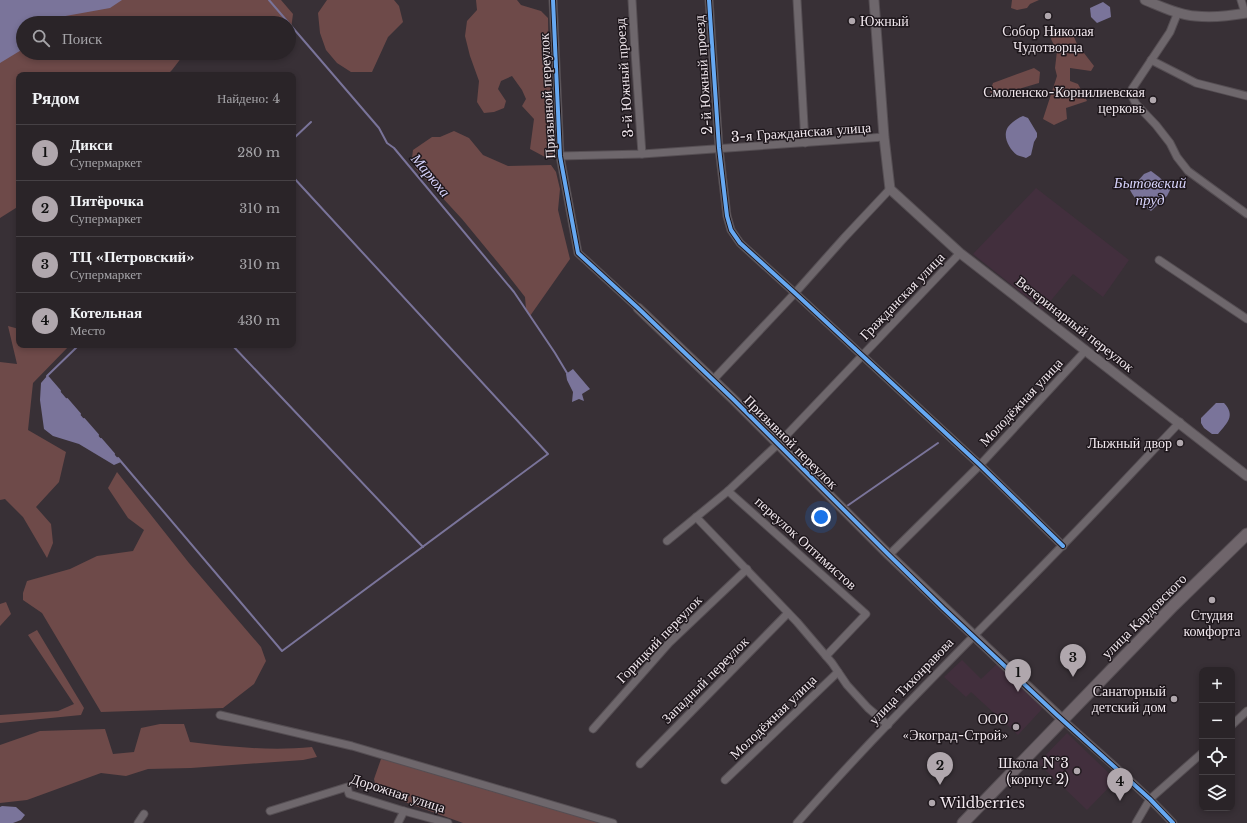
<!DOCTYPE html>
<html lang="ru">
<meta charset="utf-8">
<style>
body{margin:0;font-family:"Libre Baskerville",serif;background:#322c30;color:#f1f3f6}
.controls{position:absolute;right:12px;bottom:12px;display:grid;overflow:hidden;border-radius:8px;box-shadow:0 2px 6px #0003}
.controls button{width:36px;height:36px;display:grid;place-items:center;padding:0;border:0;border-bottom:1px solid #464145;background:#2a2428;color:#f1f3f6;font:20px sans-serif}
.you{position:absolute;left:821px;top:517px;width:14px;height:14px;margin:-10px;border:3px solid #fff;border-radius:50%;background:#1a73e8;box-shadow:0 0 0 6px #1a73e833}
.badge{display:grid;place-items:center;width:26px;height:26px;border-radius:50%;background:#b0a7ad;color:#111;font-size:13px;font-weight:700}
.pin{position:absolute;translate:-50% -33px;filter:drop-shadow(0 1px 2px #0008)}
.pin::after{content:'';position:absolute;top:21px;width:14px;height:12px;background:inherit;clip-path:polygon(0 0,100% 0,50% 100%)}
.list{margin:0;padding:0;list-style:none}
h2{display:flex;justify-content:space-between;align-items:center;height:52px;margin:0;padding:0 16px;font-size:17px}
h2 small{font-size:13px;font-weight:400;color:#a5a4a8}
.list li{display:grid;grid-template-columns:26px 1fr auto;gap:12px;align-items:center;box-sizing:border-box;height:56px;padding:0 16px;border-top:1px solid #464145}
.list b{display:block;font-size:15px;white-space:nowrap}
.list p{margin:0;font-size:13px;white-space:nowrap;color:#a5a4a8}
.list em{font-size:13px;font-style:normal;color:#a5a4a8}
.icon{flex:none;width:22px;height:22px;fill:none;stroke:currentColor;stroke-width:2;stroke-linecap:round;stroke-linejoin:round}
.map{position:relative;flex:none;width:1247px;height:823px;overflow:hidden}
.search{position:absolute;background:#2a2428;box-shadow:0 2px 6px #0003;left:16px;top:16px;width:280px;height:44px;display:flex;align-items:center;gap:10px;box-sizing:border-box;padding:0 14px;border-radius:22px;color:#a5a4a8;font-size:15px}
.panel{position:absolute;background:#2a2428;box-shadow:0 2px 6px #0003;left:16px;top:72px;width:280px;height:276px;border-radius:8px}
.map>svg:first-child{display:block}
</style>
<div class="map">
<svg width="1247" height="823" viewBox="0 0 1247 823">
<rect width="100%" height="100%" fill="#383036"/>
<g fill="#422f3d">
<polygon points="1036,188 1129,260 1103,297 1073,274 1043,310 973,254"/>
<polygon points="962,660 981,679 998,663 1044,707 1018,735 971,692 966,697 944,677"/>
<polygon points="1067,733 1116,780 1087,810 1038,763"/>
</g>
<g fill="#6e4a49">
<polygon points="0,0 281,0 293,14 291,29 289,32 289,23 236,23 234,20 229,23 23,23 23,53 185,53 172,70 167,75 19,75 19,206 0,218"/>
<polygon points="327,0 394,0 399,6 403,22 388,37 372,72 351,72 337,63 326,50 320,33 318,13"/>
<polygon points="476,0 517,0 521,5 541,11 548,18 549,67 555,148 552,155 545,157 530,149 534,119 522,106 526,99 522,90 512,76 501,81 498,89 506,101 504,108 494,112 484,113 477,102 479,81 470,56 465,36 467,21 477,10"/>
<polygon points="1012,0 1039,0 1030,4 1027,8 1017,10 1011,8"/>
<polygon points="1054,30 1072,32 1077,44 1094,66 1091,71 1070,68 1070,81 1078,84 1087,101 1066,108 1067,119 1054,125 1043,119 1057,76 1055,68 1057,51 1051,39"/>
<polygon points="1034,68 1040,72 1039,83 994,96 990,92 993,83"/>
<polygon points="454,131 469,138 483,155 508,166 551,165 556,172 560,189 558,210 570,259 530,316 526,309 525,297 504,270 462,219 415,168 412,158 413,150 432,137 440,137"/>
<polygon points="8,326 19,329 19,345 70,345 33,383 28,430 66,452 59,482 36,507 51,524 53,543 47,558 23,517 5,499 0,500 0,362 17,364"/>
<polygon points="117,472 189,563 261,647 266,661 254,684 223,708 101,712 42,613 23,600 23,593 27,581 70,569 97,556 133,551 144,530 128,518 108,488"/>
<polygon points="6,602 11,614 0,626 0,604"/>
<polygon points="37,630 84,708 81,715 0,723 0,715 58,711 74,704 28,635"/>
<path d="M 160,724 L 184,724 L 190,742 C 231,747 271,751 312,747 L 317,757 L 303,760 L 191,768 L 148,769 L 126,776 L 101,773 L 27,800 L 0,803 L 0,745 L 40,731 L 105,729 L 113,754 L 134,752 L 141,728 Z"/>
<polygon points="381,759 388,759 601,823 463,823 377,792 374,779"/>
</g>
<g fill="#7a749a">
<polygon points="0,0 122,0 110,8 60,17 49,23 23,23 23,49 0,63"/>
<polygon points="1103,2 1110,7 1111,17 1097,23 1091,17 1090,8"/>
<path d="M 1023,116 L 1028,118 L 1037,133 L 1037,137 L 1034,142 L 1031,155 L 1026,158 C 1024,157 1019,156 1017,155 C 1009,149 1002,136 1008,127 C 1012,122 1018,118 1023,116 Z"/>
<path d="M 1151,171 L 1159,177 L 1171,188 L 1167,196 L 1151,211 C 1142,205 1135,200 1130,190 L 1144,174 Z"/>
<polygon points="573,369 590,389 582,394 584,401 579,399 572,402 573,392 567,380 566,374"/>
<polygon points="47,376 121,462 114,465 79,444 53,436 44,429 40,400 41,383"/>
<path d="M 1216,403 L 1224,403 C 1236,416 1227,423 1218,434 L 1212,434 L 1204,428 L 1201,423 L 1201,418 Z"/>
<polygon points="2,806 16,807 25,815 21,820 13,823 0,823 0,807"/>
</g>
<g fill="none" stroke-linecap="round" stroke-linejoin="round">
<g stroke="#7a749a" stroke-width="2">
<polyline points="269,0 379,128 387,143 394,148 514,292 555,353 567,373"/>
<polyline points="293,139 311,122"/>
<polyline points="232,345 423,547"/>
<polyline points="60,391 47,376 79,345"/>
<polyline points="67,399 80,414"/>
<polyline points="84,419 98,435"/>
<polyline points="101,439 114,454"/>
<polyline points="118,458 282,651 548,454 293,177"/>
<polyline points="847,506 938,443"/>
</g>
<defs>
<g id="minor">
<polyline points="553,0 560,156 578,253 638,308"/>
<polyline points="632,0 635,52 642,154"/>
<polyline points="709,0 719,148 727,216 731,230 740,243 795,293 980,465 1063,546"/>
<polyline points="797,0 805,143"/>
<polyline points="1241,0 1245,13"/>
<polyline points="1178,12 1170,32 1132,89 1132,96 1136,104 1156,125 1170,143 1177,157 1188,171 1247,214"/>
<polyline points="1151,60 1196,83 1247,96"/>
<polyline points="560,156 642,154 884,137"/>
<polyline points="1159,260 1247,319"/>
<polyline points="713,380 795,293 844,238 890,189"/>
<polyline points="728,491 866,614 826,656"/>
<polyline points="696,517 797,622 832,663 847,685 868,708 888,725"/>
<polyline points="667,541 728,491 778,444 960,253"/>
<polyline points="889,555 980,465 1086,350"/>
<polyline points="220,715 352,746 613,823"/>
<path d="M 1063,720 C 1100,754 1139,786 1173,823"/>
<polyline points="1232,725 1247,711"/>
<polyline points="593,729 669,643 747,569"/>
<polyline points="640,764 788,613"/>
<polyline points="725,780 838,672"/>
<polyline points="270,811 347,787 349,794 404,811 448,823"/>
<polyline points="138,823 144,814"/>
<polyline points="398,823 404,811"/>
<path d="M 797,823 C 882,726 974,637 1063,545 C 1102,505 1141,463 1180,422"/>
<polyline points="1136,823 1150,799 1202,753"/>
</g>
<g id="tertiary">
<polyline points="874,0 884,137 890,189 960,253 1247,476"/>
<path d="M 1145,0 C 1160,6 1178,15 1195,16 C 1212,18 1230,16 1247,13"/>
<polyline points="638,308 733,399 889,555 1063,720"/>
</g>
<polyline id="primary" points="963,823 1174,605 1247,534"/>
</defs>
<use href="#minor" stroke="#554e53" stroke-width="9"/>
<use href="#tertiary" stroke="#554e53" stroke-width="11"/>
<use href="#primary" stroke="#554e53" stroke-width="13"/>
<use href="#minor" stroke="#6e676c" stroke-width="7"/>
<use href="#tertiary" stroke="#6e676c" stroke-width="9"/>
<use href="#primary" stroke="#6f656b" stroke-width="11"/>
<defs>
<g id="cycleway">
<polyline points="553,0 560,156 578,253 638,308 733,399 889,555 943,608 1057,715 1150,799 1173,823"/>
<polyline points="709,0 719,148 727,216 731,230 740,243 795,293 980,465 1063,546"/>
</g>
</defs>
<use href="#cycleway" stroke="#1e171c" stroke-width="6"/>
<use href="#cycleway" stroke="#66a8f1" stroke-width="4"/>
</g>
<g fill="#b0a7ad" stroke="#1e171c" stroke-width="1.5">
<circle cx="1048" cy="16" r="4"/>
<circle cx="852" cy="21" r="4"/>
<circle cx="1153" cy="100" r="4"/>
<circle cx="1180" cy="443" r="4"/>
<circle cx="1212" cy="600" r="4"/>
<circle cx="1174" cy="699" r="4"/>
<circle cx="1016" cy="727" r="4"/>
<circle cx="1077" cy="771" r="4"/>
<circle cx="932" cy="803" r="4"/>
</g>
<g text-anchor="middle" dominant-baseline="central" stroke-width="3" stroke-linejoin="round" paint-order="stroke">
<g font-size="14" fill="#f0e7ed" stroke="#1e171c" text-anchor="end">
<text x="860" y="21" text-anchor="start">Южный</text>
<text x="1048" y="31" text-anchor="middle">Собор Николая<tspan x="1048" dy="16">Чудотворца</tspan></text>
<text x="1145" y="92">Смоленско-Корнилиевская<tspan x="1145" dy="16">церковь</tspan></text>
<text x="1172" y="443">Лыжный двор</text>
<text x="1212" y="615" text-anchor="middle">Студия<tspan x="1212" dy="16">комфорта</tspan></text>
<text x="1166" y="691">Санаторный<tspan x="1166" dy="16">детский дом</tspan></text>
<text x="1008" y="719">ООО<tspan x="1008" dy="16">«Экоград-Строй»</tspan></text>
<text x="1069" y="763">Школа №3<tspan x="1069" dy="16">(корпус 2)</tspan></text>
<text x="940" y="803" text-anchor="start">Wildberries</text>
</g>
<g font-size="14" fill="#f0e7ed" stroke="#1e171c">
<text transform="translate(703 75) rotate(-94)">2-й Южный проезд</text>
<text transform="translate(624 78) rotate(-94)">3-й Южный проезд</text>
<text transform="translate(547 96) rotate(-93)">Призывной переулок</text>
<text transform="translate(801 132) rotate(-4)">3-я Гражданская улица</text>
<text transform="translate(902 296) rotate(-46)">Гражданская улица</text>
<text transform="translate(1075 324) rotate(38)">Ветеринарный переулок</text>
<text transform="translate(1021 402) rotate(-47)">Молодёжная улица</text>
<text transform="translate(791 442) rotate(45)">Призывной переулок</text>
<text transform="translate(806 543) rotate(42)">переулок Оптимистов</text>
<text transform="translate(1144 616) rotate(-45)">улица Кардовского</text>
<text transform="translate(659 639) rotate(-46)">Горицкий переулок</text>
<text transform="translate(705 680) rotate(-45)">Западный переулок</text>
<text transform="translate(911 681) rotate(-46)">улица Тихонравова</text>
<text transform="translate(773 717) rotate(-44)">Молодёжная улица</text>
<text transform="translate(398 793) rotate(18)">Дорожная улица</text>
</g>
<g font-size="15" font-style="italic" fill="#d7d3fc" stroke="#1e171c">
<text transform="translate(431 175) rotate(50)">Марюха</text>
<text x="1150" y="182">Бытовский<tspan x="1150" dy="17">пруд</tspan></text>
</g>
</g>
</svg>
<div class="controls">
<button>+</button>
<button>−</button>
<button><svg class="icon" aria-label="locate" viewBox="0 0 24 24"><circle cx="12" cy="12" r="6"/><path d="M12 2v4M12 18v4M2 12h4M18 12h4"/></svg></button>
<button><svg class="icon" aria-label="layers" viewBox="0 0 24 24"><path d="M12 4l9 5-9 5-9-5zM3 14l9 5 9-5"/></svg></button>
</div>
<div class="you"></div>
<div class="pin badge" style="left:1018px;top:692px">1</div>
<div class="pin badge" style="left:940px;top:785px">2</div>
<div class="pin badge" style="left:1073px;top:677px">3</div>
<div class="pin badge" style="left:1120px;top:801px">4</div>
<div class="search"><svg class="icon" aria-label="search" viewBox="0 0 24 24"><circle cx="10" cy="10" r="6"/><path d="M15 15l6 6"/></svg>Поиск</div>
<section class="panel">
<h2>Рядом<small>Найдено: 4</small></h2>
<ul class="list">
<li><span class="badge">1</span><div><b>Дикси</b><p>Супермаркет</p></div><em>280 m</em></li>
<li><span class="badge">2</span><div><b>Пятёрочка</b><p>Супермаркет</p></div><em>310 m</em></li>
<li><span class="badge">3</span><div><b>ТЦ «Петровский»</b><p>Супермаркет</p></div><em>310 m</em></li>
<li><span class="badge">4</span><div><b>Котельная</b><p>Место</p></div><em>430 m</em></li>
</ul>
</section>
</div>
